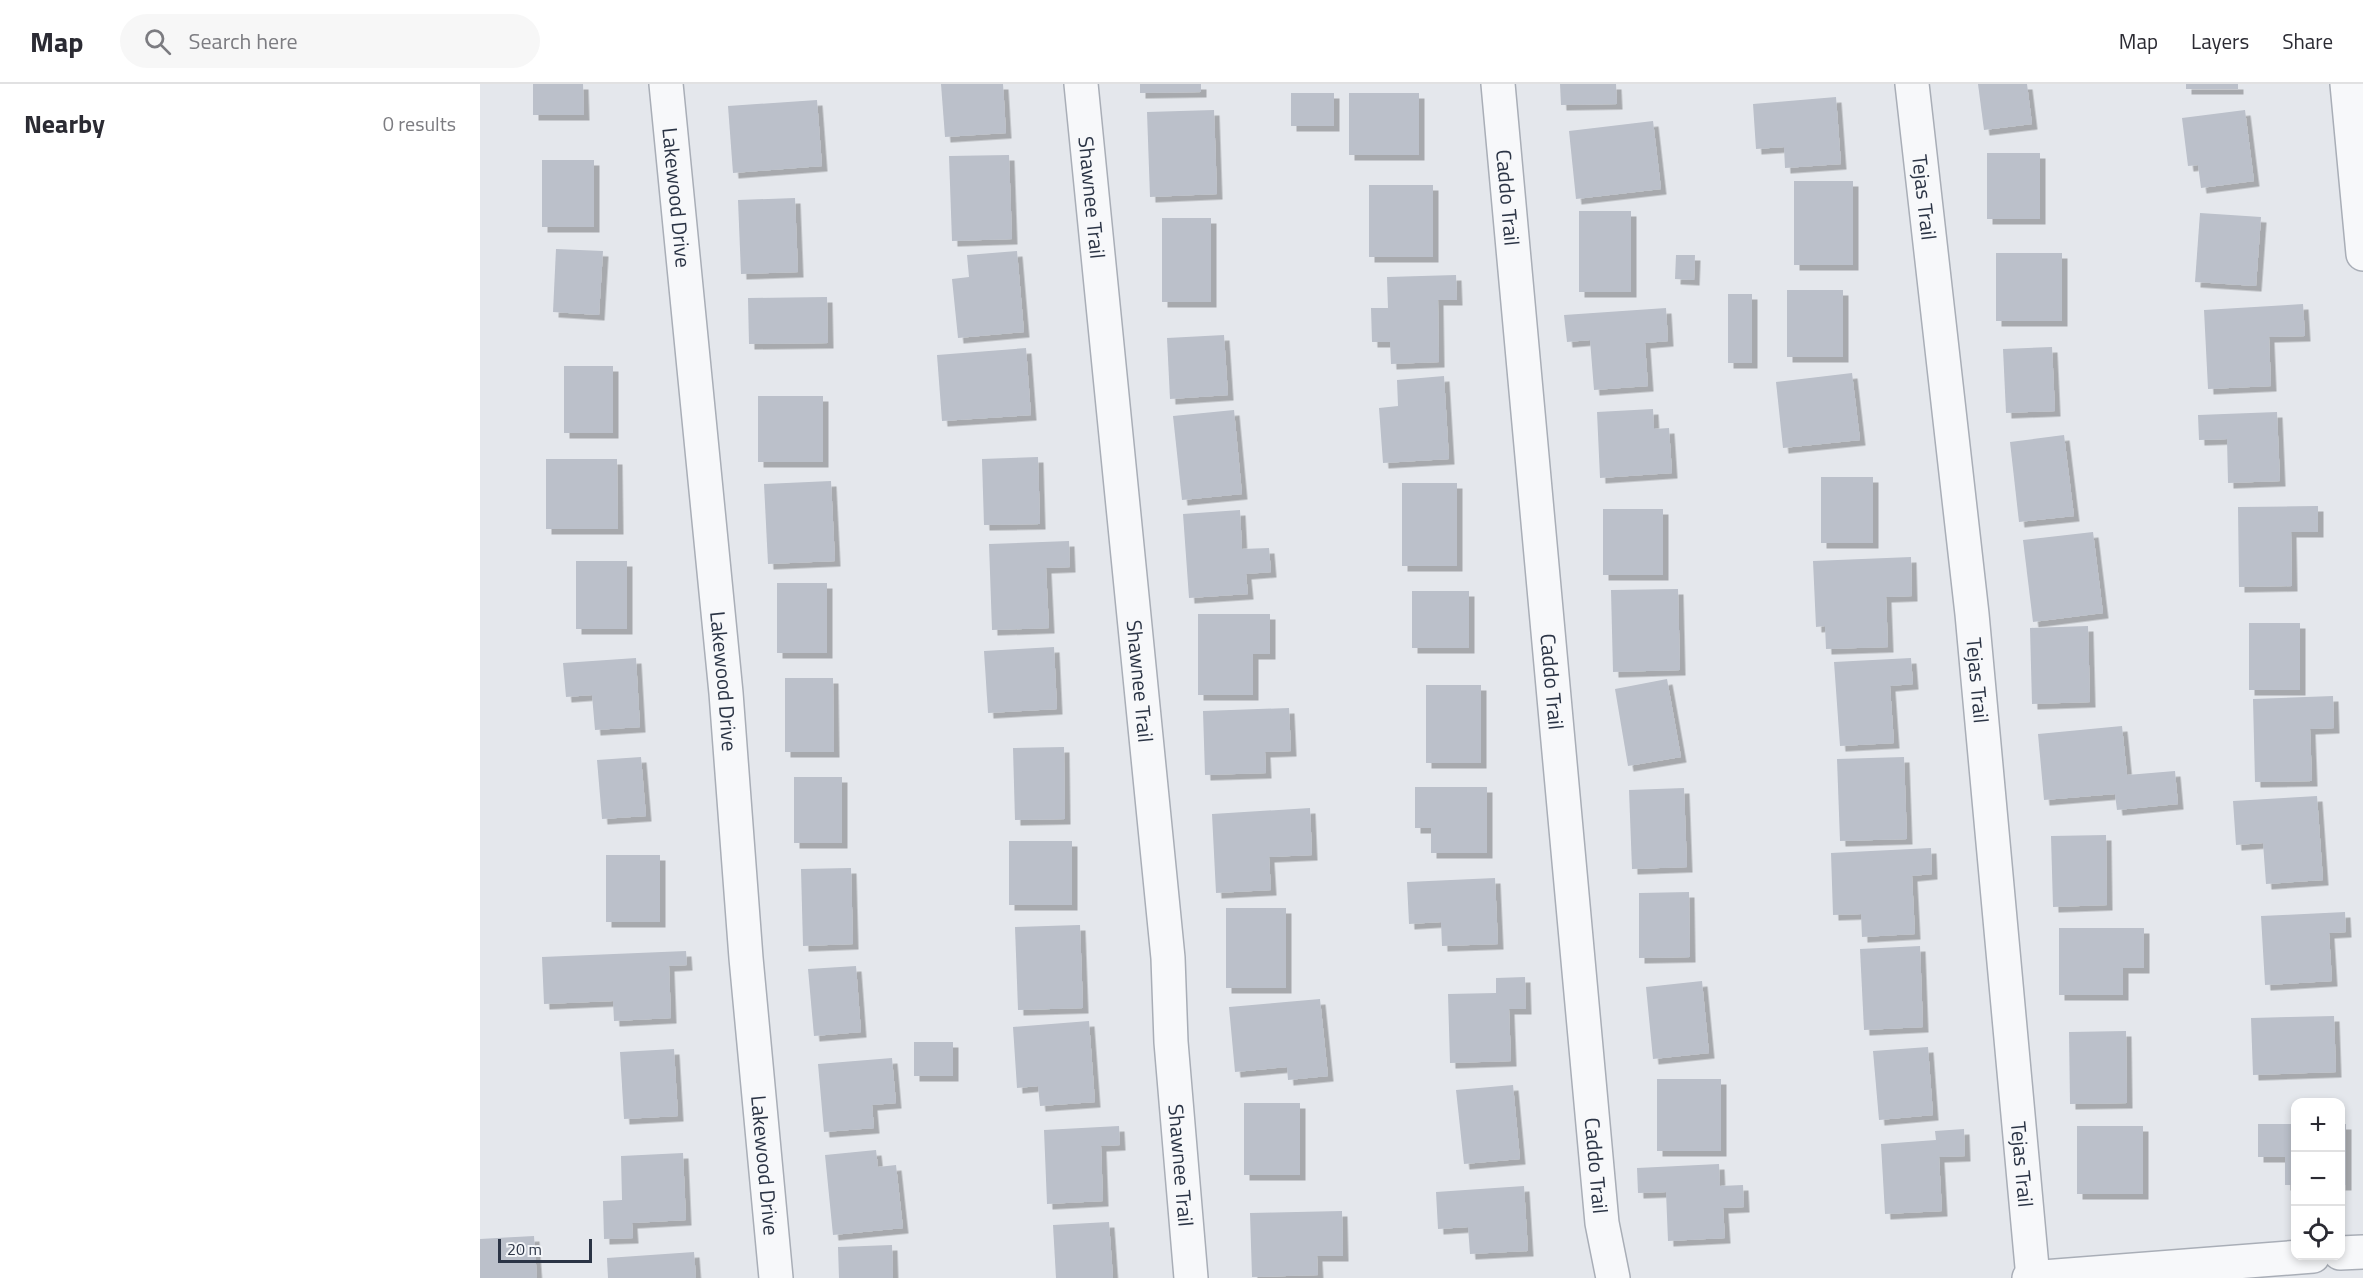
<!DOCTYPE html>
<meta charset="utf-8">
<style>
body{margin:0;font-family:"Titillium Web",sans-serif;background:#f7f7f7;color:#2b2b33}
.controls{position:absolute;right:18px;bottom:18px;display:grid;overflow:hidden;border-radius:12px;box-shadow:0 3px 9px #0003}
.controls button{width:54px;height:54px;display:grid;place-items:center;padding:0;border:0;border-bottom:2px solid #e1e1e2;background:#fff;color:#2b2b33;font:30px sans-serif}
.scale{position:absolute;left:18px;bottom:15px;width:94px;box-sizing:border-box;padding-left:6px;border:3px solid #2b3445;border-top:0;font-size:16px;line-height:21px;white-space:nowrap;color:#2b3445;-webkit-text-stroke:4px #f4f6f9;paint-order:stroke}
.list{margin:0;padding:0;list-style:none}
h2{display:flex;justify-content:space-between;align-items:center;height:78px;margin:0;padding:0 24px;font-size:26px}
h2 small{font-size:20px;font-weight:400;color:#7c7c81}
.icon{flex:none;width:33px;height:33px;fill:none;stroke:currentColor;stroke-width:2;stroke-linecap:round;stroke-linejoin:round}
.map{position:relative;flex:none;width:1883px;height:1194px;overflow:hidden}
header{display:flex;align-items:center;gap:36px;box-sizing:border-box;height:84px;padding:0 30px;background:#fff;border-bottom:2px solid #e1e1e2}
header strong{font-size:28px}
nav{display:flex;gap:33px;margin-inline-start:auto;font-size:21px}
.search{width:420px;height:54px;background:#f7f7f7;display:flex;align-items:center;gap:15px;box-sizing:border-box;padding:0 21px;border-radius:33px;color:#7c7c81;font-size:22px}
main{display:flex}
aside{flex:1;background:#fff}
.map>svg:first-child{display:block}
</style>
<header>
<strong>Map</strong>
<div class="search"><svg class="icon" aria-label="search" viewBox="0 0 24 24"><circle cx="10" cy="10" r="6"/><path d="M15 15l6 6"/></svg>Search here</div>
<nav><a>Map</a><a>Layers</a><a>Share</a></nav>
</header>
<main>
<aside>
<h2>Nearby<small>0 results</small></h2>
<ul class="list">
</ul>
</aside>
<div class="map">
<svg width="1883" height="1194" viewBox="0 0 1883 1194">
<defs>
<filter id="shadow"><feDropShadow dx="5.5" dy="5.5" stdDeviation="0" flood-color="#0004"/></filter>
</defs>
<rect width="100%" height="100%" fill="#e4e7ec"/>
<g fill="#bbc0ca" filter="url(#shadow)">
<polygon points="53,0 103,0 104,31 53,31"/>
<polygon points="461,0 523,0 526,49 465,53"/>
<polygon points="660,0 721,0 721,8 660,9"/>
<polygon points="1080,0 1136,0 1137,20 1081,21"/>
<polygon points="1498,0 1547,0 1552,40 1504,46"/>
<rect x="1706" y="0" width="52" height="5"/>
<rect x="811" y="9" width="43" height="33"/>
<rect x="869" y="9" width="70" height="62"/>
<polygon points="1356,13 1361,80 1305,84 1304,63 1276,65 1273,20"/>
<polygon points="337,16 342,82 253,89 248,22"/>
<polygon points="734,26 737,110 670,113 667,28"/>
<polygon points="1765,26 1774,97 1721,104 1718,81 1708,82 1702,34"/>
<polygon points="1173,37 1181,105 1096,115 1089,47"/>
<rect x="1507" y="69" width="53" height="66"/>
<polygon points="529,71 532,155 472,157 469,72"/>
<rect x="62" y="76" width="52" height="67"/>
<rect x="1314" y="97" width="59" height="84"/>
<rect x="889" y="101" width="64" height="72"/>
<polygon points="315,114 318,188 261,190 258,116"/>
<rect x="1099" y="127" width="52" height="81"/>
<polygon points="1720,129 1781,133 1776,202 1715,198"/>
<rect x="682" y="134" width="49" height="84"/>
<polygon points="76,165 123,167 119,231 73,228"/>
<polygon points="537,167 544,248 478,254 472,195 489,193 487,171"/>
<rect x="1516" y="169" width="66" height="68"/>
<polygon points="1196,171 1215,171 1214,196 1195,195"/>
<polygon points="976,191 977,216 958,216 959,278 911,280 910,258 892,258 891,224 908,224 907,193"/>
<rect x="1307" y="206" width="56" height="67"/>
<rect x="1248" y="210" width="24" height="69"/>
<polygon points="347,213 348,259 269,260 268,214"/>
<polygon points="1823,220 1825,252 1789,253 1791,302 1728,305 1724,226"/>
<polygon points="1186,224 1188,257 1165,259 1168,302 1114,306 1110,256 1087,258 1084,231"/>
<polygon points="744,251 748,311 690,315 687,254"/>
<polygon points="1572,263 1575,327 1526,329 1523,265"/>
<polygon points="546,264 551,331 462,337 457,271"/>
<rect x="84" y="282" width="49" height="67"/>
<polygon points="1372,289 1380,356 1303,364 1296,298"/>
<polygon points="964,292 969,375 903,379 899,324 918,322 917,296"/>
<rect x="278" y="312" width="65" height="66"/>
<polygon points="1173,325 1174,345 1189,344 1192,389 1120,394 1117,328"/>
<polygon points="754,326 762,410 702,416 693,332"/>
<polygon points="1797,328 1800,397 1748,399 1747,355 1719,356 1718,331"/>
<polygon points="1584,351 1594,432 1539,438 1530,358"/>
<polygon points="558,373 560,440 504,441 502,375"/>
<polygon points="66,375 137,375 138,445 66,445"/>
<rect x="1341" y="393" width="52" height="66"/>
<polygon points="351,397 355,477 288,480 284,400"/>
<rect x="922" y="399" width="55" height="83"/>
<polygon points="1838,422 1838,448 1811,448 1812,502 1759,503 1758,423"/>
<rect x="1123" y="425" width="60" height="66"/>
<polygon points="760,426 762,465 789,464 791,488 766,490 768,510 709,514 703,430"/>
<polygon points="1613,448 1623,529 1553,538 1543,456"/>
<polygon points="589,457 590,483 566,484 569,544 512,546 509,460"/>
<polygon points="1431,473 1432,512 1406,513 1408,563 1346,565 1345,542 1336,543 1333,477"/>
<rect x="96" y="477" width="51" height="68"/>
<rect x="297" y="499" width="50" height="70"/>
<polygon points="1198,505 1200,586 1133,588 1131,506"/>
<rect x="932" y="507" width="57" height="57"/>
<polygon points="718,530 790,530 790,570 773,570 773,611 718,611"/>
<rect x="1769" y="539" width="51" height="67"/>
<polygon points="1608,542 1610,618 1552,620 1550,544"/>
<polygon points="574,563 577,625 508,629 504,567"/>
<polygon points="156,574 160,643 115,646 112,611 86,613 83,579"/>
<polygon points="1431,574 1433,600 1410,602 1414,659 1360,662 1354,578"/>
<polygon points="305,594 353,594 354,668 305,668"/>
<polygon points="1187,595 1201,673 1148,682 1135,605"/>
<rect x="946" y="601" width="55" height="78"/>
<polygon points="1853,612 1854,644 1830,645 1832,697 1775,698 1773,615"/>
<polygon points="809,624 811,667 785,668 786,689 725,691 723,627"/>
<polygon points="1642,642 1647,691 1695,687 1698,720 1637,726 1635,710 1564,716 1558,650"/>
<polygon points="584,663 585,735 535,736 533,664"/>
<polygon points="161,673 166,732 122,735 117,676"/>
<polygon points="1424,673 1427,755 1360,757 1357,675"/>
<rect x="314" y="693" width="48" height="66"/>
<polygon points="935,703 1007,703 1007,769 951,769 951,744 935,744"/>
<polygon points="1204,704 1207,783 1152,785 1149,706"/>
<polygon points="1837,712 1843,796 1786,800 1783,759 1756,761 1753,717"/>
<polygon points="830,724 832,771 789,773 791,806 736,809 732,730"/>
<polygon points="1626,751 1627,821 1573,823 1571,752"/>
<rect x="529" y="757" width="63" height="64"/>
<polygon points="1451,764 1452,790 1432,792 1435,850 1382,853 1381,830 1353,831 1351,769"/>
<rect x="126" y="771" width="54" height="67"/>
<polygon points="371,784 373,860 323,862 321,785"/>
<polygon points="1015,794 1018,860 962,862 961,838 929,840 927,798"/>
<polygon points="1209,808 1210,873 1159,874 1159,809"/>
<rect x="746" y="824" width="60" height="80"/>
<polygon points="1865,828 1866,848 1849,849 1852,897 1785,901 1781,832"/>
<polygon points="600,841 603,924 538,926 535,843"/>
<polygon points="1579,844 1664,844 1664,884 1643,884 1643,911 1579,911"/>
<polygon points="1440,862 1443,943 1384,946 1380,865"/>
<polygon points="206,867 207,881 189,882 191,934 134,937 133,917 64,920 62,873"/>
<polygon points="376,882 381,948 334,952 328,885"/>
<polygon points="1045,893 1046,925 1029,925 1031,977 970,979 968,910 1016,909 1016,894"/>
<polygon points="1222,897 1229,969 1173,975 1166,903"/>
<polygon points="840,915 848,992 808,996 807,983 755,988 749,923"/>
<polygon points="1854,932 1856,988 1773,991 1771,934"/>
<polygon points="609,937 615,1018 560,1022 558,1002 537,1004 533,943"/>
<polygon points="1646,947 1647,1019 1590,1020 1589,948"/>
<rect x="434" y="958" width="39" height="34"/>
<polygon points="1448,963 1453,1031 1399,1036 1393,967"/>
<polygon points="194,965 198,1032 144,1035 140,968"/>
<polygon points="412,974 416,1019 392,1021 394,1044 344,1048 338,980"/>
<rect x="1177" y="995" width="64" height="72"/>
<polygon points="1033,1001 1040,1075 984,1080 976,1006"/>
<rect x="764" y="1019" width="56" height="72"/>
<polygon points="1778,1040 1816,1040 1816,1101 1805,1101 1805,1073 1778,1073"/>
<rect x="1860" y="1040" width="6" height="61"/>
<polygon points="639,1042 640,1061 621,1062 623,1117 567,1120 564,1046"/>
<rect x="1597" y="1042" width="66" height="68"/>
<polygon points="1484,1045 1485,1072 1459,1073 1462,1127 1405,1130 1401,1060 1456,1056 1455,1047"/>
<polygon points="396,1066 398,1083 416,1081 423,1144 353,1151 345,1071"/>
<polygon points="203,1069 206,1136 152,1139 153,1154 124,1155 123,1117 142,1116 141,1072"/>
<polygon points="1239,1080 1240,1102 1263,1101 1264,1123 1243,1124 1245,1154 1188,1157 1186,1108 1158,1109 1157,1084"/>
<polygon points="1044,1102 1048,1167 990,1170 988,1143 958,1145 956,1108"/>
<polygon points="862,1127 863,1172 837,1172 838,1191 772,1193 770,1129"/>
<polygon points="629,1138 633,1194 576,1194 573,1141"/>
<polygon points="54,1152 57,1194 0,1194 0,1155"/>
<polygon points="412,1161 413,1194 359,1194 358,1163"/>
<polygon points="214,1168 216,1194 128,1194 127,1174"/>
</g>
<g fill="none" stroke-linecap="round" stroke-linejoin="round">
<defs>
<g id="minor">
<path id="s1" d="M 186,0 L 246,609 L 266,874 L 296,1194"/>
<path id="s2" d="M 601,0 L 688,874 L 691,958 L 711,1194"/>
<path id="s3" d="M 1018,0 L 1122,1139 L 1133,1194"/>
<path id="s4" d="M 1432,0 L 1492,530 L 1553,1194"/>
<polyline points="1867,0 1883,170"/>
<polyline points="1860,1169 1883,1168"/>
<polyline points="1549,1194 1833,1172"/>
</g>
</defs>
<use href="#minor" stroke="#a9aeb7" stroke-width="36"/>
<use href="#minor" stroke="#f7f8fa" stroke-width="33"/>
</g>
<g text-anchor="middle" dominant-baseline="central" stroke-width="4.5" stroke-linejoin="round" paint-order="stroke">
<g font-size="21" fill="#2b3445" stroke="#f4f6f9">
<text stroke="none"><textPath href="#s1" startOffset="114">Lakewood Drive</textPath></text>
<text stroke="none"><textPath href="#s2" startOffset="114">Shawnee Trail</textPath></text>
<text stroke="none"><textPath href="#s3" startOffset="114">Caddo Trail</textPath></text>
<text stroke="none"><textPath href="#s4" startOffset="114">Tejas Trail</textPath></text>
<text stroke="none"><textPath href="#s4" startOffset="600">Tejas Trail</textPath></text>
<text stroke="none"><textPath href="#s1" startOffset="600">Lakewood Drive</textPath></text>
<text stroke="none"><textPath href="#s2" startOffset="600">Shawnee Trail</textPath></text>
<text stroke="none"><textPath href="#s3" startOffset="600">Caddo Trail</textPath></text>
<text stroke="none"><textPath href="#s4" startOffset="1086">Tejas Trail</textPath></text>
<text stroke="none"><textPath href="#s1" startOffset="1086">Lakewood Drive</textPath></text>
<text stroke="none"><textPath href="#s2" startOffset="1086">Shawnee Trail</textPath></text>
<text stroke="none"><textPath href="#s3" startOffset="1086">Caddo Trail</textPath></text>
</g>
</g>
</svg>
<div class="controls">
<button>+</button>
<button>−</button>
<button><svg class="icon" aria-label="locate" viewBox="0 0 24 24"><circle cx="12" cy="12" r="6"/><path d="M12 2v4M12 18v4M2 12h4M18 12h4"/></svg></button>
</div>
<div class="scale">20 m</div>
</div>
</main>
